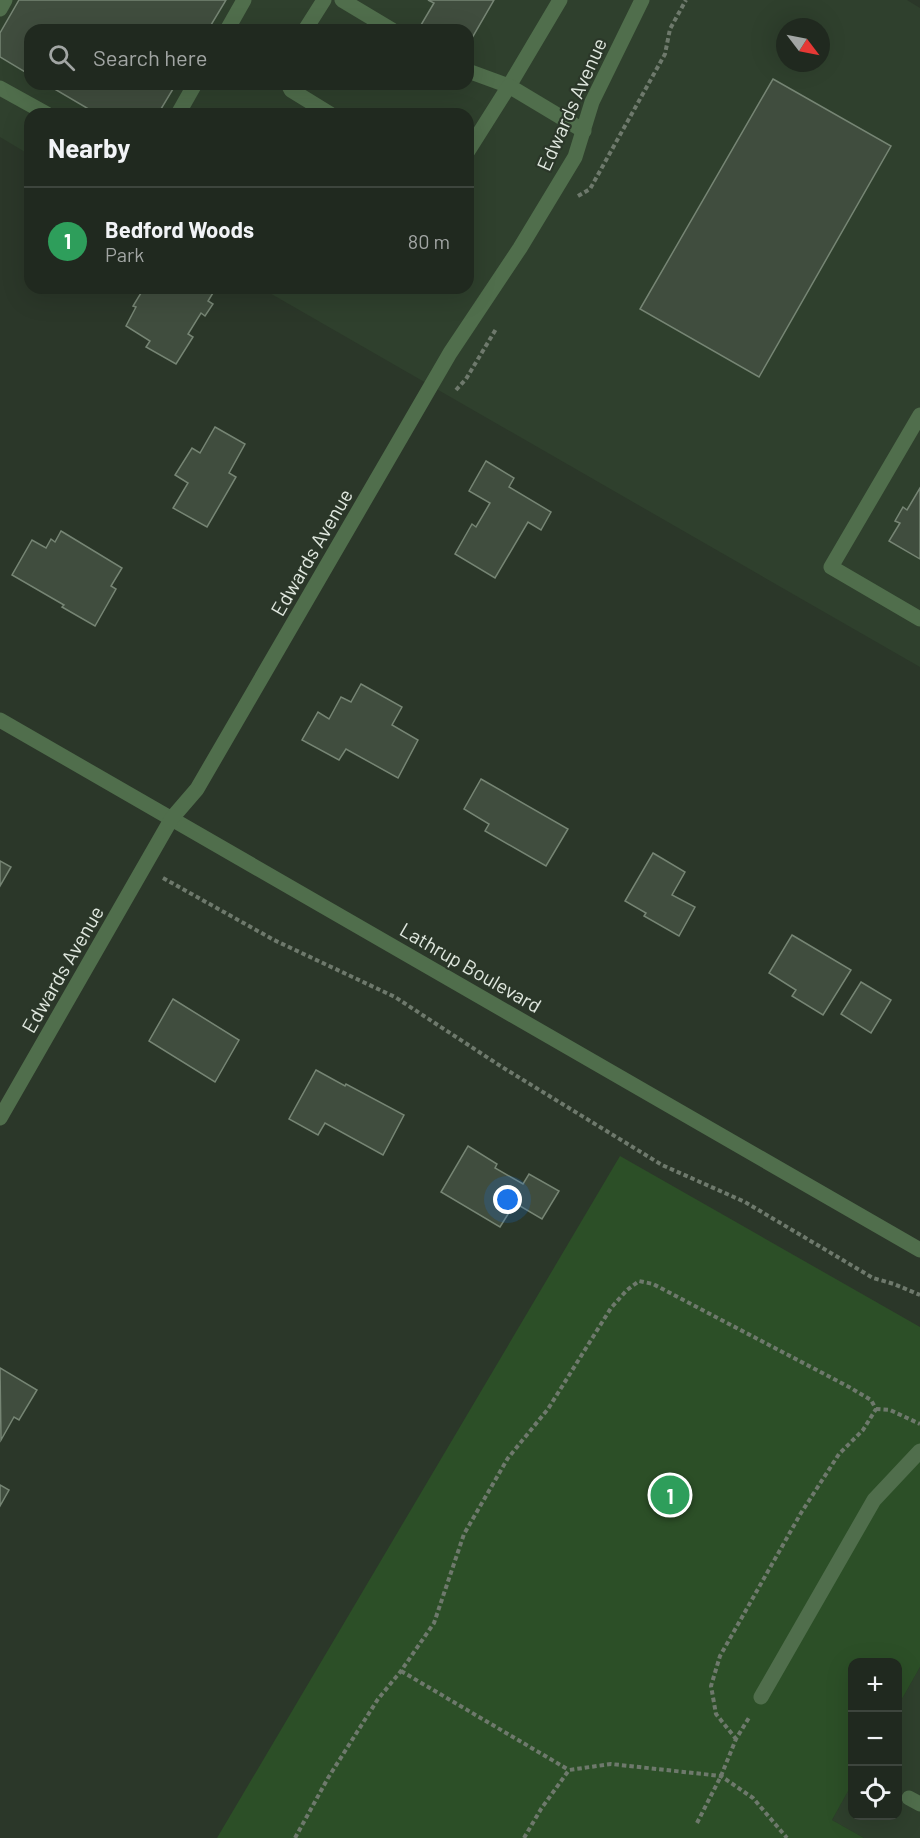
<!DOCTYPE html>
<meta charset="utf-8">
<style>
body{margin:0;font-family:Barlow,sans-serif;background:#2d352c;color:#f1f3f6}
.controls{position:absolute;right:18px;bottom:18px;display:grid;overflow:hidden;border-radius:12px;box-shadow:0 6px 24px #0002}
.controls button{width:54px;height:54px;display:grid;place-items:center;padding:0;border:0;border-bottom:2px solid #3d453d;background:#20291f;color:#f1f3f6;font:30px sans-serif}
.compass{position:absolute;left:776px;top:18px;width:54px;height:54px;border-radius:50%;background:#20291f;box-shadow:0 6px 24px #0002;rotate:122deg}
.you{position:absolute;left:508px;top:1200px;width:21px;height:21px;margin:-15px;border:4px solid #fff;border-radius:50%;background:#1a73e8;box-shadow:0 0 0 9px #1a73e833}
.badge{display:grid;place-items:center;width:39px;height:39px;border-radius:50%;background:#eb8dfc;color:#fff;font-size:20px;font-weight:700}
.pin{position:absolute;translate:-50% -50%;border:3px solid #fff;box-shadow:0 2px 6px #0006}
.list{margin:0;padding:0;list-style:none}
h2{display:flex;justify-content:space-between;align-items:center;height:78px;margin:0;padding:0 24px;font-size:26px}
h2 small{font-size:20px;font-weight:400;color:#a2a6a4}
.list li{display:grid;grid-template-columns:39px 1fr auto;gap:18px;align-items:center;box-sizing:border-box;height:108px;padding:0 24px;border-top:2px solid #3d453d}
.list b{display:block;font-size:22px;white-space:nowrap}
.list p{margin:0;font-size:20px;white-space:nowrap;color:#a2a6a4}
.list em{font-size:20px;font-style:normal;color:#a2a6a4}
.icon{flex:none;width:33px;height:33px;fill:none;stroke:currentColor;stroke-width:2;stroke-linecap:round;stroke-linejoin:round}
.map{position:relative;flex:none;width:920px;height:1838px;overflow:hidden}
.search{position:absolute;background:#20291f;box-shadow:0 6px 24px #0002;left:24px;top:24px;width:450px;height:66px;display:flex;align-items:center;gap:15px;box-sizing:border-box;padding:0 21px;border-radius:18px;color:#a2a6a4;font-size:22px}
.panel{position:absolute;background:#20291f;box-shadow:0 6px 24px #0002;left:24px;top:108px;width:450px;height:186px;border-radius:18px}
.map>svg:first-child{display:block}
</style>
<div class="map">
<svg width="920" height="1838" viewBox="0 0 920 1838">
<rect width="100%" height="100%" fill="#2b3729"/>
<g fill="#2f402d" fill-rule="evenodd">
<path d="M 0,0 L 907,0 L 920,8 L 920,667 L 261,288 L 468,288 L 468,114 L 30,114 L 30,155 L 0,137 ZM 785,27 L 821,27 L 821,63 L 785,63 ZM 30,30 L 468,30 L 468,84 L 30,84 Z"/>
<polygon points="920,1667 920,1838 864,1838 832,1820 852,1784 852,1816 898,1816 898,1706"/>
</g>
<polygon fill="#2c4f27" points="620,1156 920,1327 920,1667 898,1706 898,1662 852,1662 852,1784 832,1820 864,1838 217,1838"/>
<g fill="#404d3e" stroke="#768574" stroke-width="1.5">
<polygon points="19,0 226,0 208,30 30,30 30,75 0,57 0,33"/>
<polygon points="428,0 494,0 468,45 468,30 418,30 434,3"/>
<polygon points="773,79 891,146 759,377 640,309"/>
<polygon points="46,84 176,84 158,114 97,114"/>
<polygon points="144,288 216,288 208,301 213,304 205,316 201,313 188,334 193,337 176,364 146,347 150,341 126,326 136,307 133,306"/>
<polygon points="215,427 245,444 229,473 236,477 207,527 173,508 188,483 175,475 192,448 200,453"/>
<polygon points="486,461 514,478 509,487 551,512 541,530 528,522 495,578 455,554 472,524 476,527 490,503 469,491"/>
<polygon points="920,488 920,559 889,541 900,523 895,521 903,507 907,510"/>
<polygon points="61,531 122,568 111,586 116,589 95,626 62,607 64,605 12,575 32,540 46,548 51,539 55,542"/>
<polygon points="361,684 402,707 392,725 418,740 398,778 346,749 339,760 302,740 318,712 329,719 341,697 351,702"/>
<polygon points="481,779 568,829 546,866 485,831 489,824 464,809"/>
<polygon points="653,853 685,872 672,895 695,907 679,936 644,916 646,913 625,901"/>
<polygon points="0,861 11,867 0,886"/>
<polygon points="792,935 851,970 823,1015 792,996 796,990 769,973"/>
<polygon points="861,982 891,1000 871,1033 841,1014"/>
<polygon points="173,999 239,1040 215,1082 149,1041"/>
<polygon points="316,1070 345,1086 346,1084 404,1115 383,1155 325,1123 318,1135 289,1119"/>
<polygon points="468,1146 497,1164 495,1168 523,1184 529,1174 559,1191 542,1219 515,1203 500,1227 441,1192"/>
<polygon points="0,1368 37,1390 19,1420 14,1417 1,1440"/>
<polygon points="0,1485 9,1490 0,1506"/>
</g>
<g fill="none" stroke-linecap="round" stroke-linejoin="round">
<g stroke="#6e796c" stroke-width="4" stroke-dasharray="4.5 3" stroke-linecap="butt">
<polyline points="578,196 590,189 665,54 670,29 686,0"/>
<polyline points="456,390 466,379 496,329"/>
<polyline points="163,878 274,940 395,997 502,1067 662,1165 745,1202 873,1278 894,1284 920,1295"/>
<polyline points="876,1409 890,1410 920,1424"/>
<polyline points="401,1671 569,1770"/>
<polyline points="697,1823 721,1776 736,1739 750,1716"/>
<polyline points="295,1838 328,1778 378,1699 401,1671 434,1623 464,1534 508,1458 548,1409 611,1308 627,1290 639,1281 653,1284 849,1387 871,1400 876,1409 863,1430 839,1454 801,1513 720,1656 711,1686 716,1714 736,1739"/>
<polyline points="524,1838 541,1809 569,1770 611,1764 721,1776 753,1798 787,1838"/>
</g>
<g stroke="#506e4c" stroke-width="15">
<polyline points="342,0 392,30"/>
<polyline points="0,9 5,0"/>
<polyline points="227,30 244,0"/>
<polyline points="305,30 324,0"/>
<polyline points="468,71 509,86 560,0"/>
<polyline points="288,84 291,90 330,114"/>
<polyline points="0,88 47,114"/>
<polyline points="178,114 195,84"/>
<polyline points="468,151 509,86 584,131"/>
<polyline points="920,415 831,567 920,619"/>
<polyline points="761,1697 874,1500 920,1451"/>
<polyline points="909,1798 920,1804"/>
</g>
<g stroke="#506e4c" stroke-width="15">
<polyline points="0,720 920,1250"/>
<polyline points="0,1118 172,818 197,789 450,353 520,248 575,157 592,102 642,0"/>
</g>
</g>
<g text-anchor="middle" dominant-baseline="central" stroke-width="4.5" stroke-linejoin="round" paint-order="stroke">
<g font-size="20" fill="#dfe7de" stroke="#2b3729">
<text transform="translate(571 104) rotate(-66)">Edwards Avenue</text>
<text transform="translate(311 552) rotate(-60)">Edwards Avenue</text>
<text transform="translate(471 967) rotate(30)">Lathrup Boulevard</text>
<text transform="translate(62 969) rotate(-60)">Edwards Avenue</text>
</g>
</g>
</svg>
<div class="controls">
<button>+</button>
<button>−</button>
<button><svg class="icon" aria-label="locate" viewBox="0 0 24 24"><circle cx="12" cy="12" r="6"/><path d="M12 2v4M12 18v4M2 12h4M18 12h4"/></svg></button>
</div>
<svg class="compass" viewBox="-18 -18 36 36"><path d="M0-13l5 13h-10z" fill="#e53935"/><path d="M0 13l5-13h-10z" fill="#a2a6a4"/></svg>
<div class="you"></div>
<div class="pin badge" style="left:670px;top:1495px;background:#2e9e5b">1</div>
<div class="search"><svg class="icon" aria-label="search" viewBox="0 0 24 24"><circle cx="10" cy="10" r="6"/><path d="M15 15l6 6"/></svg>Search here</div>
<section class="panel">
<h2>Nearby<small></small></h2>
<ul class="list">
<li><span class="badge" style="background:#2e9e5b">1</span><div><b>Bedford Woods</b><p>Park</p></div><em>80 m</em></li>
</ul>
</section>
</div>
